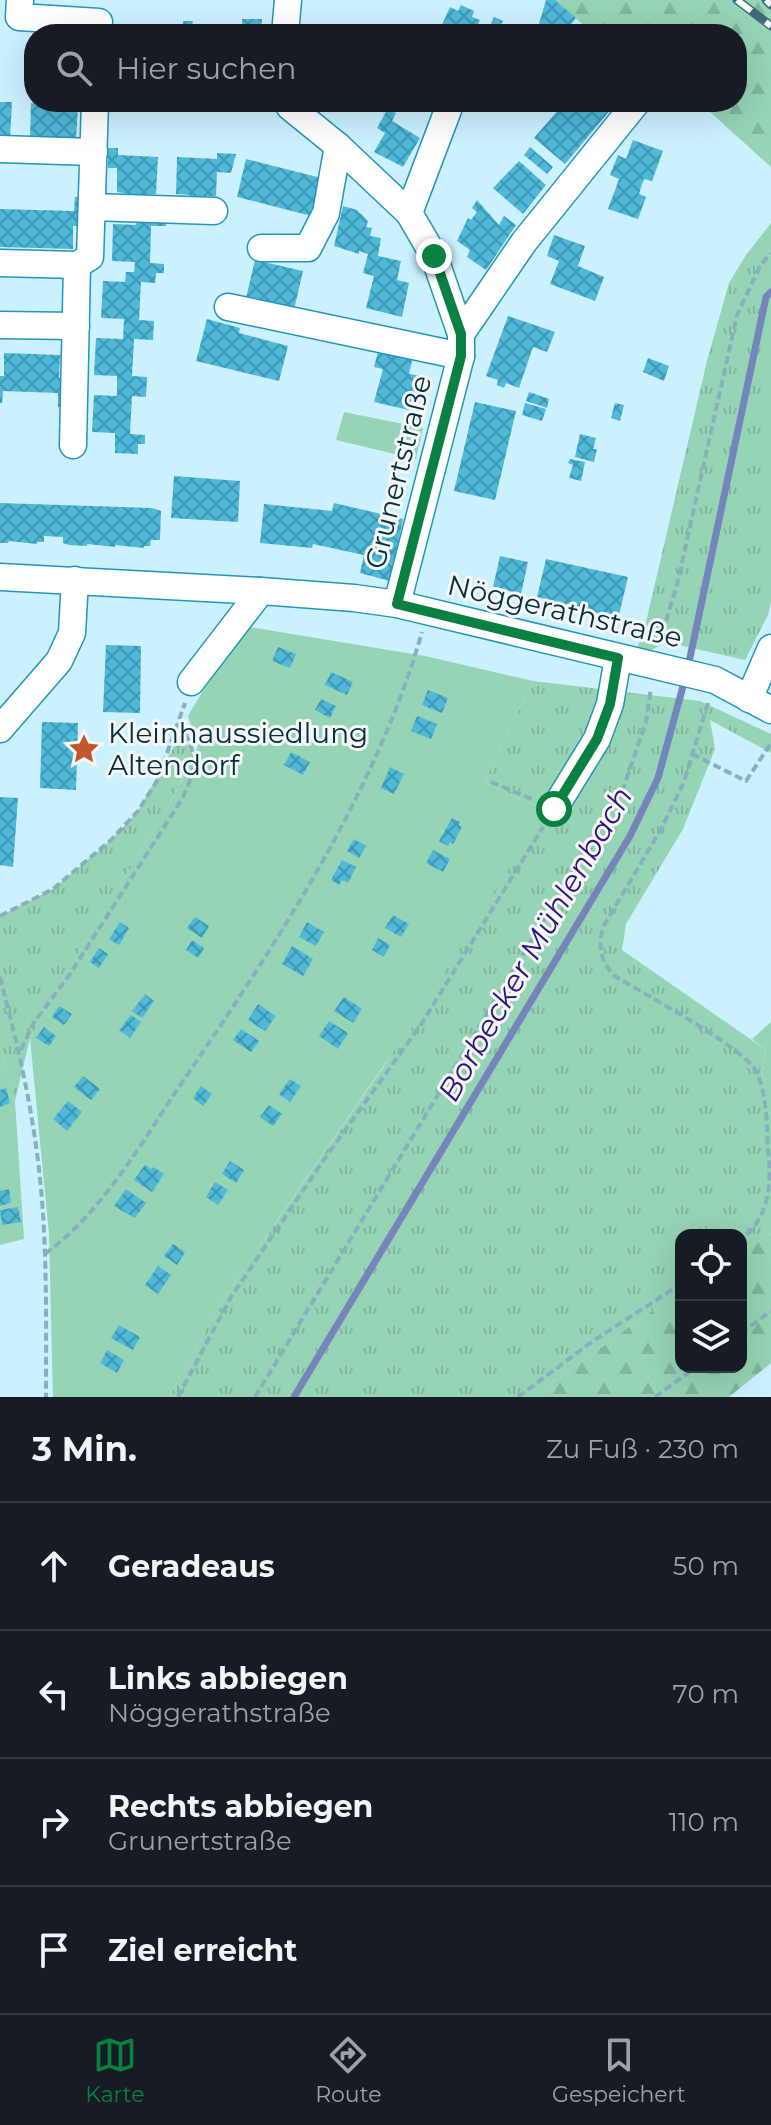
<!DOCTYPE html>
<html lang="de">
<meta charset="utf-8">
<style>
body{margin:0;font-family:Montserrat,sans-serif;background:#242831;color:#f1f3f6}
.controls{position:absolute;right:24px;bottom:24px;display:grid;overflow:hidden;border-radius:16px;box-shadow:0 8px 32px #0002}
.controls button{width:72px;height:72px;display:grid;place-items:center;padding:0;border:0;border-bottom:2px solid #363941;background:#171b24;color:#f1f3f6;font:40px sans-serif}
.stop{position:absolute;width:24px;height:24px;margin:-18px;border:6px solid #0b8043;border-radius:50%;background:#fff}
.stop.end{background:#0b8043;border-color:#fff;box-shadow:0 2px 8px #0008}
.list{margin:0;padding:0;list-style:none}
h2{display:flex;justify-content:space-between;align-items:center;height:104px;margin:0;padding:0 32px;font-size:34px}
h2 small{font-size:26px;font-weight:400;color:#9ea1a6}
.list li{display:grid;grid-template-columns:52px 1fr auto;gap:24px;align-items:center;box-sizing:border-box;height:128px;padding:0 32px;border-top:2px solid #363941}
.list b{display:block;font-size:30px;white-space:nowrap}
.list p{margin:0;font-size:26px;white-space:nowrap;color:#9ea1a6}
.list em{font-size:26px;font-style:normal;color:#9ea1a6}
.icon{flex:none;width:44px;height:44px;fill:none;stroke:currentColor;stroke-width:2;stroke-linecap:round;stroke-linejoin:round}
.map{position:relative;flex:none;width:771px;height:1397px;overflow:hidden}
.search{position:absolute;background:#171b24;box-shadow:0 8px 32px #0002;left:24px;right:24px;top:24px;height:88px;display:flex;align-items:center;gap:20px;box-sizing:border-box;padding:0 28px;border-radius:32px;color:#9ea1a6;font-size:30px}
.sheet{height:616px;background:#171b24}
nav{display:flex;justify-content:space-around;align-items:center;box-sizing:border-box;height:112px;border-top:2px solid #363941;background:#171b24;font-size:22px;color:#9ea1a6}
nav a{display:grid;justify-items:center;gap:4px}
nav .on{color:#0b8043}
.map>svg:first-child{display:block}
</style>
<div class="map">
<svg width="771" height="1397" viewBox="0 0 771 1397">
<defs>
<pattern id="grass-tufts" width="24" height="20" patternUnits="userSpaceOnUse" patternTransform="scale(2)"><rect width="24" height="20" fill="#95d4b4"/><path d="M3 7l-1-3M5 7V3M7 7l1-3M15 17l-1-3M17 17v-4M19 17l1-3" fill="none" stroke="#7fb69c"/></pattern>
<pattern id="forest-firs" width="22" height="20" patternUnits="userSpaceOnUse" patternTransform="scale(2)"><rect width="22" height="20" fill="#95d4b4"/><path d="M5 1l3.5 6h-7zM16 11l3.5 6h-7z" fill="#7fb69c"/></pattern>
<pattern id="building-cross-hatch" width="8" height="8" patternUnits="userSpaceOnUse" patternTransform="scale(2)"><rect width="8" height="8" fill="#4fb9da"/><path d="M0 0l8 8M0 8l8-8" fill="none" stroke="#3f97b2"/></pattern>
</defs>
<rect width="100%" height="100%" fill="#cbf0fe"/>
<g fill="url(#grass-tufts)">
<polygon points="771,223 771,601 768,615 745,660 666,642 633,661 646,622 707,361 729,283 746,255"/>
<polygon points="533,681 700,701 771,734 771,753 710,720 715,749 683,829 626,924 622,950 766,1050 762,1078 771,1121 771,1234 741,1251 741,1235 681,1235 681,1290 532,1397 169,1397 222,1300 384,1066 545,810 484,782"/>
<polygon points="181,734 193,755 170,804 70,966 30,1038 15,1101 0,1046 0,916 53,889 111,840 138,811"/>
</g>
<g fill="url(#forest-firs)">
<polygon points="554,0 771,0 771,167 699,102 737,102 737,34 620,34 610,25 602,34 594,34"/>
<polygon points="771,1234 771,1363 729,1397 532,1397 681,1290 681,1367 741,1367 741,1251"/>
</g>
<g fill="#95d4b4">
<polygon points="344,412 423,428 416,459 336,440"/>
<polygon points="249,627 425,656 533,681 484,782 545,810 415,1020 222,1300 169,1397 53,1397 49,1234 30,1038 70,966 170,804 198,746 188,716 204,689"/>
<polygon points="771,1022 771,1121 762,1078 766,1050 752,1039"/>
<polygon points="0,1046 15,1101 24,1239 0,1245"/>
</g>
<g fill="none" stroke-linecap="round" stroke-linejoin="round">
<g stroke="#7585bb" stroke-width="7">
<polyline points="688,667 766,297 771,292"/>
<polyline points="294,1397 630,836 658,778 685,679"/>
</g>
</g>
<g fill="url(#building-cross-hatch)">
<polygon points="546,0 555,0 576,18 563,34 536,34"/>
<polygon points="461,5 474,11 472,17 480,20 474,34 438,34 450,7 458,11"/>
<polygon points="494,17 503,21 497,34 486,34"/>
<polygon points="242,19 262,19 261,34 124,34 124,26 183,29 183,21 193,21 192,27 242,29"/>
<polygon points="0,102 12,102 10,138 0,138"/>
<polygon points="565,102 617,102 565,164 534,138"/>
<polygon points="31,103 78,105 76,140 30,139"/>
<polygon points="388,108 396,113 392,121 420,138 403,167 374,152 385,133 377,128"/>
<polygon points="633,140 663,151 652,181 644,179 641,187 639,194 646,197 638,219 608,209 619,179 610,175 618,155 626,159"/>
<polygon points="530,147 553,167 547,174 524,155"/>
<polygon points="108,148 118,148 118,155 158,157 156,194 136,195 117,192 117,168 108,168"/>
<polygon points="217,153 236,154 231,173 217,172 216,196 190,197 190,195 176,194 177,157 217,159"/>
<polygon points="246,159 329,180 319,218 237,197"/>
<polygon points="519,161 546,185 523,214 493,188"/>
<polygon points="75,197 84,197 83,226 73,226 73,249 0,247 0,209 74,211"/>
<polygon points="477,200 499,225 504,216 516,225 486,270 467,257 470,250 457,241 468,218 471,220 477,212 472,208"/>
<polygon points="343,206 357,210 368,221 366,227 372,228 370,236 381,238 378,256 401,261 397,280 409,283 402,317 366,308 374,276 363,273 368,254 359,251 359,254 334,246"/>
<polygon points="137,216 166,217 166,226 151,226 150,263 164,264 164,273 156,273 155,283 141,282 139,320 154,321 153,340 134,339 132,376 147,377 146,397 132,396 130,434 145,435 145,444 138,444 138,454 115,453 115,433 92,432 94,395 117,396 117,376 94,375 96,338 123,339 124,319 101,318 103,281 125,282 126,272 134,272 135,262 112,261 113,224 136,225"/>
<polygon points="554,235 585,246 578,266 604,277 595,301 550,284 559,261 547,256"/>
<polygon points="255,260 303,271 294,310 246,298"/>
<polygon points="508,316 555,332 547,352 533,347 519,388 506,383 504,388 497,385 498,380 486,376"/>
<polygon points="207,319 240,328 239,333 288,346 279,381 196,361"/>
<polygon points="379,348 413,356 409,374 421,376 413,411 374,402 383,369 374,367"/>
<polygon points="4,353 60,355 59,378 69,378 68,408 58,407 58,393 3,391 2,403 0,403 0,376 4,376"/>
<polygon points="648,358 669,366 664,381 643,372"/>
<polygon points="529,392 549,399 547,408 526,401"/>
<polygon points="475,402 516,411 495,500 454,491"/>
<polygon points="525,403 546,409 542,421 522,415"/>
<polygon points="615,403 624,405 620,421 611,418"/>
<polygon points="580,434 596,438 593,449 597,449 594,462 575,457"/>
<polygon points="570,459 585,462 581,481 569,478 573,465 568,463"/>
<polygon points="174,476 240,481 238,522 171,518"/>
<polygon points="0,503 152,508 161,511 160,540 151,540 150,546 144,546 144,548 115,545 115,547 87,544 87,546 69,545 63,543 63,537 44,536 44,542 37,542 37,544 9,541 8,543 0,543"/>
<polygon points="334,503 403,519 390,581 360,573 364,555 313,544 312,548 260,543 264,504 332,511"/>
<polygon points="500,556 528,562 521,594 493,587"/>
<polygon points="546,559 628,577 619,615 602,614 537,597"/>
<polygon points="106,645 141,646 140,713 103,712"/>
<polygon points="278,647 296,654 290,668 272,661"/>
<polygon points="331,672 353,682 347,695 325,685"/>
<polygon points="428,690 448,698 442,713 422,705"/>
<polygon points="321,699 336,706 330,718 315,710"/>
<polygon points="417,716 437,724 431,739 411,731"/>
<polygon points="42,722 78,723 76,790 40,788"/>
<polygon points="291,752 310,762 303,775 284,765"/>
<polygon points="390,767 404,774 394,794 381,788"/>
<polygon points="0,797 18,798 13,867 0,865"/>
<polygon points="452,818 460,822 459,825 462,827 453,844 450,842 448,846 439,841"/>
<polygon points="354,839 366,846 359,858 347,851"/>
<polygon points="433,850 450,859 443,872 426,863"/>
<polygon points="342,860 356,867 348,883 342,880 339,885 331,880"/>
<polygon points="393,915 409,924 401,937 385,928"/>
<polygon points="195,917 209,926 202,938 187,928"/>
<polygon points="120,922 129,928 119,945 109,939"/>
<polygon points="307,922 324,932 316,946 299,937"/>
<polygon points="378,938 390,945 384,957 372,950"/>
<polygon points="192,940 204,948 198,958 186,950"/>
<polygon points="292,946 313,959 303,976 282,964"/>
<polygon points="99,948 108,954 99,968 90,962"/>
<polygon points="145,994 154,1001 142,1018 132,1011"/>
<polygon points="344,997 362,1009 353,1023 334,1011"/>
<polygon points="258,1004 276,1016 265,1031 248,1020"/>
<polygon points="59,1006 72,1014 64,1025 52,1017"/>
<polygon points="131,1015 141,1022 130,1038 119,1030"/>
<polygon points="329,1021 348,1033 338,1049 319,1036"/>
<polygon points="44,1027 56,1036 49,1046 36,1038"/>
<polygon points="241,1029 259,1041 251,1052 233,1040"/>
<polygon points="83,1076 100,1089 91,1100 74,1087"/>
<polygon points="290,1079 301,1086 290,1102 279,1094"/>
<polygon points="201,1086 212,1094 203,1106 193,1098"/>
<polygon points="6,1088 10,1103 0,1107 0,1090"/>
<polygon points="68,1101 82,1112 67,1131 53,1119"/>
<polygon points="269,1105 282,1114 273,1126 260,1117"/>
<polygon points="230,1161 244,1170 236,1183 222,1174"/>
<polygon points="145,1165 151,1169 153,1167 164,1174 152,1192 134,1180"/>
<polygon points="215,1182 228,1190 218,1205 206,1197"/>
<polygon points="9,1189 11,1203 0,1206 0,1191"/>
<polygon points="126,1189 146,1203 135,1218 114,1206"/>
<polygon points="18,1207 21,1222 2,1225 0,1210"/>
<polygon points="173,1244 185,1252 177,1265 164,1256"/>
<polygon points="158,1266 171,1275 158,1294 145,1285"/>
<polygon points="119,1325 140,1337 133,1350 111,1338"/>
<polygon points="107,1350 124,1360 117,1373 100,1363"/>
</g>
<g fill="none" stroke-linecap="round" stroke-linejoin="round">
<defs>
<g id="minor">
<polyline points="20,0 19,17 99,22"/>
<polyline points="285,34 288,0"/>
<polyline points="287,102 290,107 338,146 409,213 434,256 461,334 461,356 397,604"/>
<polyline points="0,149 94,152"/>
<polyline points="92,207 214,211"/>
<polyline points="409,213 451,102"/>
<polyline points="261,248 308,248 326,213 338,146"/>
<polyline points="0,263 77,265 90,257 95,102"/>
<polyline points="228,307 461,356"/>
<polyline points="0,325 76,326"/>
<polyline points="461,334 524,242 637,102"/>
<polyline points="73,445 77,265"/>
<polyline points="0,577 261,591 354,598 397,604 715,680 771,710"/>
<polyline points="191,682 261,591"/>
<polyline points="749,699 771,648"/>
<polyline points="0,729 59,661 72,633 75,580"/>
<polyline points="554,809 597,739 610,704 618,658"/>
</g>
</defs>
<use href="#minor" stroke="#2296b7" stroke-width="29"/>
<g stroke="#87b0be" stroke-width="4" stroke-dasharray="8 4" stroke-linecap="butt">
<polyline points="659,644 677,585 737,315 760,266 771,253"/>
<path d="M 708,703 L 684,782 L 660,831 L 603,927 C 598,947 600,958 613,975 C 642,993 742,1046 756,1071 C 769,1096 766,1134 769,1162 C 771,1192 766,1221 741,1239"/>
<polyline points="692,754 746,781 771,743"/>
<polyline points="491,782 532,799"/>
<polyline points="0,916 53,889 111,840 138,811 157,781 185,703"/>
<path d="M 0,977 C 14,1031 27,1084 35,1139 C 48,1224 46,1311 46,1397"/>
<path d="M 21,1050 L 33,1024 L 70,974 L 182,799 C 199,764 197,757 180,722"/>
<path d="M 45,1254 C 101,1213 139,1147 177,1090 C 273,949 375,796 422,632"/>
<polyline points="741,1333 771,1311"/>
<polyline points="178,1397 231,1297 321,1164 422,1023 543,827"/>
<polyline points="255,1397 623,789 646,722 651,688"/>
<polyline points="518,1397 593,1341 681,1284"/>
<polyline points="655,1397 696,1367"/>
</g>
<use href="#minor" stroke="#fff" stroke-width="26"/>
<defs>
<g id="rail">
<polyline points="737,0 771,26"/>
<polyline points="766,0 771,5"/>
</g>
</defs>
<use href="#rail" stroke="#3d6a78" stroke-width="9"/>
<use href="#rail" stroke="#f6f6f6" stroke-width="6" stroke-dasharray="18" stroke-linecap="butt"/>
</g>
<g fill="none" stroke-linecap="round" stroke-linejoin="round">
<polyline stroke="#0b8043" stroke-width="10" points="434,256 461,334 461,356 397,604 618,658 610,704 597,739 554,809"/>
</g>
<defs>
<symbol id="sight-bare" viewBox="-9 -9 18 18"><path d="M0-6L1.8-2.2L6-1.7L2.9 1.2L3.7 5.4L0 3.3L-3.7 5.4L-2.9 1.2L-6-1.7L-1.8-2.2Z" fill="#bf582c" stroke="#f6f6f6" stroke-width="2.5" paint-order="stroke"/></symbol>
</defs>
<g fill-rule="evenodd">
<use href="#sight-bare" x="62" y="727" width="44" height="44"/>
</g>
<g text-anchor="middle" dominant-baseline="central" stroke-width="6" stroke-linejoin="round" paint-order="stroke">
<g font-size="28" fill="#00303e" stroke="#f6f6f6">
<text transform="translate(398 472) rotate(-76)">Grunertstraße</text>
<text transform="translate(565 611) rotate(13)">Nöggerathstraße</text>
</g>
<g font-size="28" fill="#00303e" stroke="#f6f6f6" text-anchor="start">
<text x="108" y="733">Kleinhaussiedlung<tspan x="108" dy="32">Altendorf</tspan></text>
</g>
<g font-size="30" font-style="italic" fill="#2c157c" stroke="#f6f6f6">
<text transform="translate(535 944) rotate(-60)">Borbecker Mühlenbach</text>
</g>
</g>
</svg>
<div class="controls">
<button><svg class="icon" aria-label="locate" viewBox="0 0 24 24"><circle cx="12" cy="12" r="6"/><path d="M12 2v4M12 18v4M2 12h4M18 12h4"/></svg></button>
<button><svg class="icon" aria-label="layers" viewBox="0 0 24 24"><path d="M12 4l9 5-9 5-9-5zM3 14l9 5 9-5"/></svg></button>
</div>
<div class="stop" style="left:554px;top:809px"></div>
<div class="stop end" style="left:434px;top:256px"></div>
<div class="search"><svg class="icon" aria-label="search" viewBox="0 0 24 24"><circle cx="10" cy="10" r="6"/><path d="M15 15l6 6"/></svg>Hier suchen</div>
</div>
<section class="sheet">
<h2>3 Min.<small>Zu Fuß · 230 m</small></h2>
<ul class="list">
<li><svg class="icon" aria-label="ahead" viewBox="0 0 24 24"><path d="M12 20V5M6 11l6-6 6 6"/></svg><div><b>Geradeaus</b></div><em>50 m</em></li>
<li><svg class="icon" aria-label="left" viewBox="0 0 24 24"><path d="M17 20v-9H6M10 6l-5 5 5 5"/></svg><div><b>Links abbiegen</b><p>Nöggerathstraße</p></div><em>70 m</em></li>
<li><svg class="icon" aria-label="right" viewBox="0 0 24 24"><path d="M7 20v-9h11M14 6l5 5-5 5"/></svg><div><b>Rechts abbiegen</b><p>Grunertstraße</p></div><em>110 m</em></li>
<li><svg class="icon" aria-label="arrive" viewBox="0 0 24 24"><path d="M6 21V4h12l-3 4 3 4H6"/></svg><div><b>Ziel erreicht</b></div></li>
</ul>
</section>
<nav>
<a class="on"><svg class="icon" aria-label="map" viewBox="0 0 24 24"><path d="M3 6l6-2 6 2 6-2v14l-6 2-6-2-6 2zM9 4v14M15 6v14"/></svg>Karte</a>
<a><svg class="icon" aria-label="directions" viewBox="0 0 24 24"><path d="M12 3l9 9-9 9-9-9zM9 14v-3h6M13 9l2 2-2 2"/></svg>Route</a>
<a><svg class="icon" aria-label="saved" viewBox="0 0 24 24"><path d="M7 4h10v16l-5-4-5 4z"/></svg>Gespeichert</a>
</nav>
